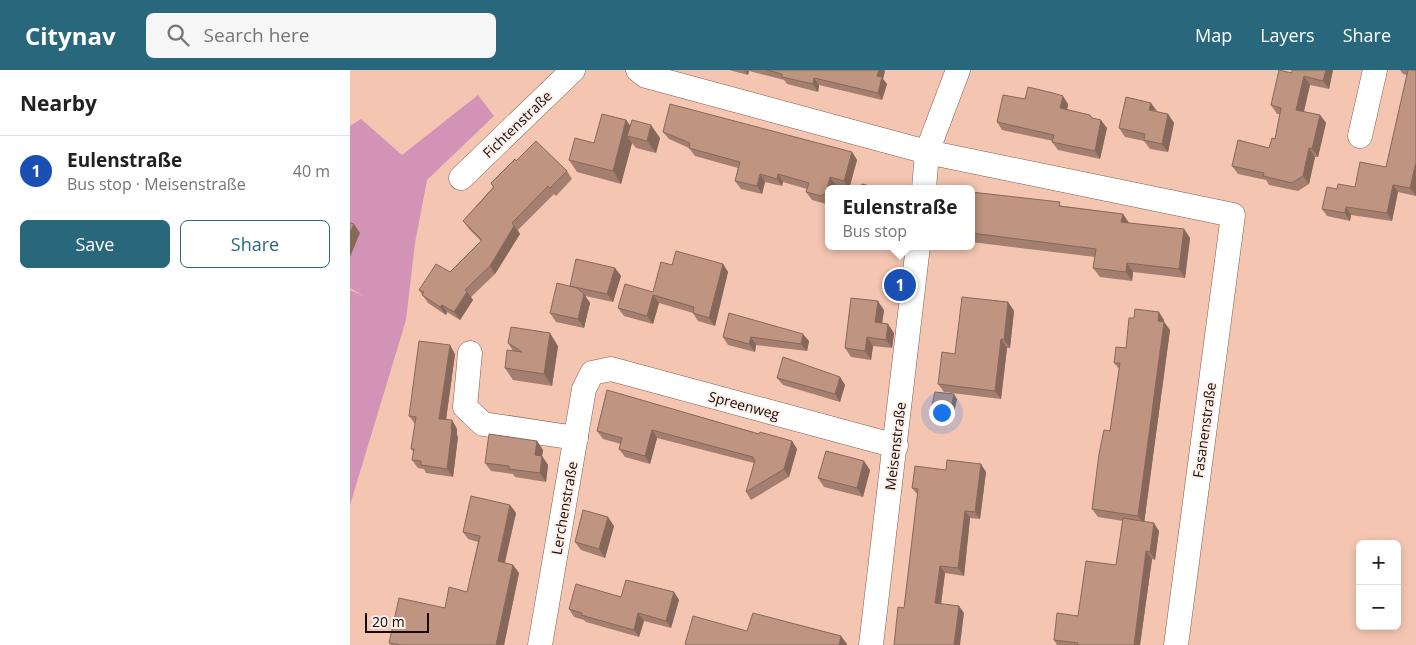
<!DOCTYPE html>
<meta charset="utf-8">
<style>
body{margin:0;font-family:"Open Sans",sans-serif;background:#f6f6f6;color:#202124}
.controls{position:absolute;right:15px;bottom:15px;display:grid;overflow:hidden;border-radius:8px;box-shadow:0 2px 8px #0003}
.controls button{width:45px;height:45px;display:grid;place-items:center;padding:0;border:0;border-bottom:1px solid #e0e0e0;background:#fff;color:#202124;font:25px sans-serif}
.scale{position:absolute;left:15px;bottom:12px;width:64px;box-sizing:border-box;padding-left:5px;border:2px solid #180904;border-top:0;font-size:14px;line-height:18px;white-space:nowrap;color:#180904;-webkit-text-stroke:4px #fdefe9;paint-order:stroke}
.you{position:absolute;left:591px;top:342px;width:18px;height:18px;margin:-12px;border:4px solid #fff;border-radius:50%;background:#1a73e8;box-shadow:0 0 0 8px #1a73e833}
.badge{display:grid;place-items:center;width:32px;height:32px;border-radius:50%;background:#28677c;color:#fff;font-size:16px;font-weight:700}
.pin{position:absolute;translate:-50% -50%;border:2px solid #fff;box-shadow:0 1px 5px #0006}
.popup{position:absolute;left:475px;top:115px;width:150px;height:65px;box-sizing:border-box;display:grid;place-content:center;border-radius:8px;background:#fff;filter:drop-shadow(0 1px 4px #0005);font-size:16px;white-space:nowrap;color:#757577}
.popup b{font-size:19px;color:#202124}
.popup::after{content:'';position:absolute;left:50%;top:100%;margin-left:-10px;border:10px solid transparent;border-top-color:#fff}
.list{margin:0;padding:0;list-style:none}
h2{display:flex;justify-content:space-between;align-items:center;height:65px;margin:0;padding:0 20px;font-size:21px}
h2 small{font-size:16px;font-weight:400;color:#757577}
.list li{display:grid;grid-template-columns:32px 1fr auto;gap:15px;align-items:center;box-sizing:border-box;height:70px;padding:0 20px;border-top:1px solid #e0e0e0}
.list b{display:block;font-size:19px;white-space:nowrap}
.list p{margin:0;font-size:16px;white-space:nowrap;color:#757577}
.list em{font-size:16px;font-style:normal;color:#757577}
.actions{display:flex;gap:10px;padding:15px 20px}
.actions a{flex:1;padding:11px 0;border:1px solid #28677c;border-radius:8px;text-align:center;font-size:18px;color:#28677c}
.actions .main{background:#28677c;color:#fff}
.icon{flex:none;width:28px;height:28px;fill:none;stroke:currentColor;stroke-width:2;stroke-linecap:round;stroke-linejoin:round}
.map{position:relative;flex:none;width:1066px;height:575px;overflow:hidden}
header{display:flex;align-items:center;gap:30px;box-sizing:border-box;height:70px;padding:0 25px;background:#28677c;color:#fff}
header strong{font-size:24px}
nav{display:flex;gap:28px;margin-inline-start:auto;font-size:18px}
.search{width:350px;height:45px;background:#f6f6f6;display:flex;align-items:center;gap:12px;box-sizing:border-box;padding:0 18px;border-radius:8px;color:#757577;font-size:19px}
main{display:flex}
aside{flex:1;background:#fff}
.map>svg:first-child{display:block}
</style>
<header>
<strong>Citynav</strong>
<div class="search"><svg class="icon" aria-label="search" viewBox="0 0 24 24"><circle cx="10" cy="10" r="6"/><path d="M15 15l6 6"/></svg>Search here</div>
<nav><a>Map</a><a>Layers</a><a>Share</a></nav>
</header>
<main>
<aside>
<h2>Nearby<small></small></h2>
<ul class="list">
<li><span class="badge" style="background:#1a4fb4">1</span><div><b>Eulenstraße</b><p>Bus stop · Meisenstraße</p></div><em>40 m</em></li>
</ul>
<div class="actions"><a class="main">Save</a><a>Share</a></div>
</aside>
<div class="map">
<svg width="1066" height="575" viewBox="0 0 1066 575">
<rect width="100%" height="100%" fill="#f4c6b2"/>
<polygon fill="#d293b7" points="128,25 144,46 77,110 65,173 56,250 0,435 0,220 14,226 0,218 0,56 11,49 52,85"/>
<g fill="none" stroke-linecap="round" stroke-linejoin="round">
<defs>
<g id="minor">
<polyline points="288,0 296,6 577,82 883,145 826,575"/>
<polyline points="1010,66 1025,0"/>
<polyline points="111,108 223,0"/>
<polyline points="574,119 577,82 608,0"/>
<polyline points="120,283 115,337 133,354 226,368"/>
<polyline points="190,575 234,319 242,303 261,299 546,376"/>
<polyline points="521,575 568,176"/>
</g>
</defs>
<use href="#minor" stroke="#835b4a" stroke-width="25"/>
<use href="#minor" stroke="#fff" stroke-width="24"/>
</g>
<g fill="#a47f6f">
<polygon points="379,0 534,0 535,1 533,9 537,14 532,30 469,15 468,22 437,14 434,10 399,1 398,5"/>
<polygon points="942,0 983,0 979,19 960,15 954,42 970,45 976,53 968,87 965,87 959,114 948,121 919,115 916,110 888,104 882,96 919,78 925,69 930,44 927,44 921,35 942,3"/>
<polygon points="1050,0 1066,0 1066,126 1048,122 1042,151 1001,145 1000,151 977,146 972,139 987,119 1005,117 1036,97 1057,5 1053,4"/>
<polygon points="675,29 718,34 717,39 742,48 757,58 750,89 708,80 702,72 703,71 652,60 647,52"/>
<polygon points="807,42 818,44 824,53 818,82 800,79 794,71 775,67 769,58"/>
<polygon points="276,50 280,56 310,68 306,83 286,78 282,73 271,114 227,102 219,90 244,73"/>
<polygon points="313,62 502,82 507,90 499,119 486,115 479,119 479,132 476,134 462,130 456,122 457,119 433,112 432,116 415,112 412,124 391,119 385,111 388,98 345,86 339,78 319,69"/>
<polygon points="166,91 217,101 222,109 206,126 204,124 168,160 170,164 145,204 121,227 123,230 110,250 97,242 96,245 78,233 69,220 100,202 131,171 119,159 113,151 143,117 141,113"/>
<polygon points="621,122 713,136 773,144 779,153 834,159 840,168 835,208 783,202 782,211 750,207 743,198 745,187 621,172"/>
<polygon points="373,194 378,202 365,256 348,251 343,243 309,233 303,254 274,246 268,238 303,222 322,195"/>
<polygon points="265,198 271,206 263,232 235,226 240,233 234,258 206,252 200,243 220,216"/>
<polygon points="658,232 664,241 660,278 657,278 651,329 594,322 588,314 605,284"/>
<polygon points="534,240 532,253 544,263 542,278 523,276 521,290 501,287 495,278"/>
<polygon points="379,243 459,271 457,281 406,275 405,282 378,275 373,267"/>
<polygon points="784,248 814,250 814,252 820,260 794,452 809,461 805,490 802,489 790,575 707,575 704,570 728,546 766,495 773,451 748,447 742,439 760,361 769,299 764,293 776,278"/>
<polygon points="158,273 208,276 202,316 163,310 155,298 163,281"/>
<polygon points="105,284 96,350 102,350 107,359 107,365 108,367 103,407 76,403 74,399 68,398 62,390 64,382 61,379 65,354 59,346"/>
<polygon points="490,307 495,315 490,332 433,315 427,308"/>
<polygon points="257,320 409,364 442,371 447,379 439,407 401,430 396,422 404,393 307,368 300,394 275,387 269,379 271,374 253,369 247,361"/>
<polygon points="607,329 603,347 584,344 581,339"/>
<polygon points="187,371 193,380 192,386 198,395 196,412 165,407 163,404 141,401 135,393"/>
<polygon points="520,400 513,427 474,417 468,408"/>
<polygon points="596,400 636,402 630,449 620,448 614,506 595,503 591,534 614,543 554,538 568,425 562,418"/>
<polygon points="160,435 166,443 155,493 163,495 169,503 154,575 41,575 39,573 95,538 117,522 128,472 118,469 113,462"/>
<polygon points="264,456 255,488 231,480 225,472"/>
<polygon points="324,522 329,530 321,558 294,551 289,567 236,552 234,550 224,547 219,539 271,527"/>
</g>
<g fill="#86685a">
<polygon points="394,0 399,1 398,5"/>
<polygon points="529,0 534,0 535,1 533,9 537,14 532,30 528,23 527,6"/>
<polygon points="976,0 983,0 979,19 973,11"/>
<polygon points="954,6 960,15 952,48 946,40"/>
<polygon points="464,8 469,15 468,22 463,14"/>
<polygon points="713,26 718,34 716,46 710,38"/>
<polygon points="801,33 807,41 799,40"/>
<polygon points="818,44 824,53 818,82 812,74"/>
<polygon points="970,45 976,53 968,87 962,79"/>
<polygon points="276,50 285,62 277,66 282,73 271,114 263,101"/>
<polygon points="751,50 757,58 750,89 745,81"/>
<polygon points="301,55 310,68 306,83 297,71"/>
<polygon points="959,78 965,87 959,114 953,106"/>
<polygon points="502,82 507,90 499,119 494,111"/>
<polygon points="1066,92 1066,126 1060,118"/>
<polygon points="410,104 415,112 412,124 407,116"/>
<polygon points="428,104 433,112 432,116 427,109"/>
<polygon points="480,107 486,115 485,119 479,119 479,126 476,123"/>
<polygon points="1043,115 1048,122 1042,151 1037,143"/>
<polygon points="996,137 1001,145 1000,151 995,143"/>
<polygon points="773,144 779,153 771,152"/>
<polygon points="4,154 10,163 0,187 0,163"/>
<polygon points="164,156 170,164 145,204 140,196"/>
<polygon points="834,159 840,168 835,208 829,199"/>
<polygon points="777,193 783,202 782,211 776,202"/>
<polygon points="373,194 378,202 365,256 359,248"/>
<polygon points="265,198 271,206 263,232 257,224"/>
<polygon points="117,222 123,230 110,250 104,242"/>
<polygon points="234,224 240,233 234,258 228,249"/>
<polygon points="303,225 309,233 303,254 297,246"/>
<polygon points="528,231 534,240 531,261 525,252"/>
<polygon points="658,232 664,241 660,278 654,270"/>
<polygon points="92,235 97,242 96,245 90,237"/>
<polygon points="809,242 814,250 813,259 808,251"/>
<polygon points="814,252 820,260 794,454 788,446"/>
<polygon points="538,254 544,263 542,278 536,270"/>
<polygon points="200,263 208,276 202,316 194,304"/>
<polygon points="453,264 459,271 457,281 451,274"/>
<polygon points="401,267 406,275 405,282 399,274"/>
<polygon points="517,267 523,276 521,290 515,281"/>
<polygon points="651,269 657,278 651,329 645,321"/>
<polygon points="100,275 105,284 95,357 89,349"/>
<polygon points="490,307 495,315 490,332 485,324"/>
<polygon points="604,324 607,329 603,347 600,343"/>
<polygon points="102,350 107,359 107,365 108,367 103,407 97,399"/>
<polygon points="302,360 307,368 300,394 295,386"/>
<polygon points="187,371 193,380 191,393 185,385"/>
<polygon points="442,371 447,379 439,407 434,399"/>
<polygon points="192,386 198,395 196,412 190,403"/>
<polygon points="514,391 520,400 513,427 507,418"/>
<polygon points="631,394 636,402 630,449 625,442"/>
<polygon points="160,435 166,443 153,499 148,491"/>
<polygon points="615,441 620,448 614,506 608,498"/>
<polygon points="258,447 264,456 255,488 249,479"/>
<polygon points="804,453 809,461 805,490 800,482"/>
<polygon points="796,481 802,489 790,575 784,575"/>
<polygon points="163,495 169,503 154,575 146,575"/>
<polygon points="590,496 595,503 590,541 585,533"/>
<polygon points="324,522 329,530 321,558 316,551"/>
<polygon points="609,536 614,543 610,575 604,575"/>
<polygon points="288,543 294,551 289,567 284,560"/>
<polygon points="491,566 497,574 497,575 489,575"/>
</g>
<g fill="#bf9481" stroke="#86685a">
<polygon points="417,0 529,0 527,6 532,7 528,23 464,8 463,14 432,7 432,4"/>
<polygon points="929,0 942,3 942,0 976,0 973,11 954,6 946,40 970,45 962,79 959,78 953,106 942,113 913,106 914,103 882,96 888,70 919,78 922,68 925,69 931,38 921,35"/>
<polygon points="1058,0 1066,0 1066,92 1060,118 1043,115 1037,143 996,137 995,143 972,139 977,117 987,119 988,114 1005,117 1010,92 1036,97"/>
<polygon points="678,17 703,23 713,26 710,38 740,45 742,48 751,50 745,81 702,72 704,65 647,52 653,25 675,29"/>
<polygon points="776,27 801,33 799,40 818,44 812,74 794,70 795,64 769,58"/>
<polygon points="320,34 502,82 494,111 480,107 476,123 471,126 456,122 459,113 428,104 427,109 410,104 407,116 385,111 390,92 339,78 340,73 313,62"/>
<polygon points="252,44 276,50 263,101 219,90 225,68 244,73"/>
<polygon points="282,50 301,55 297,71 277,66"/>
<polygon points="186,71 217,101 200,118 198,116 162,153 164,156 140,196 115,220 117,222 104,242 92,235 90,237 72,225 74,222 69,220 86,194 100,202 132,170 113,151 144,117 141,113 165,89 166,91"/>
<polygon points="512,114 531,119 511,119"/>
<polygon points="621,122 710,132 709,136 773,144 771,152 834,159 829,199 777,193 776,202 743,198 746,179 621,163"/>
<polygon points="0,153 4,154 0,163"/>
<polygon points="326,181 373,194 359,248 343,243 344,237 303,225 297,246 268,238 275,214 303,222 311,192 322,195"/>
<polygon points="226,189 265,198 257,224 220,216"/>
<polygon points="207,213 227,218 234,224 228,249 200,243"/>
<polygon points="612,227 658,232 654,270 651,269 645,321 588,314 592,282 605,284"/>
<polygon points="501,228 528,231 525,252 538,254 536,270 517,267 515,281 495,278"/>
<polygon points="785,239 809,242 808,251 814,252 788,446 742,439 749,384 754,360 760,361 770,293 764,293 766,277 776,278 779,248 784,248"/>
<polygon points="379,243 453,264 451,274 401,267 399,274 373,267"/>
<polygon points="161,257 200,263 194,304 155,298 157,280 172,282 158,273"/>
<polygon points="69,271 100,275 89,349 102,350 101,359 102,359 97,399 71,395 71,391 62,390 64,379 61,379 66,347 59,346"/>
<polygon points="433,287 490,307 485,324 427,308"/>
<polygon points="257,320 409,364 410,362 442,371 434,399 396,422 405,390 403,389 403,387 302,360 295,386 269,379 272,368 247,361"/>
<polygon points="585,322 604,324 600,343 581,339"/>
<polygon points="139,364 187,371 185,385 192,386 190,403 159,399 159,396 135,393"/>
<polygon points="476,381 514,391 507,418 468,408"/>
<polygon points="597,390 631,394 625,442 615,441 608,498 590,496 585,533 609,536 604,575 544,575 548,537 554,538 568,419 562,418 565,396 596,400"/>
<polygon points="121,426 160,435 148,491 163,495 146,575 51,575 39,573 49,528 95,538 99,517 117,522 130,466 113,462"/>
<polygon points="233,440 258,447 249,479 225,472"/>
<polygon points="773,448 804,453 800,482 796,481 784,575 727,575 728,573 704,570 707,543 728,546 736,491 766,495"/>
<polygon points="276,510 324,522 316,551 288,543 284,560 231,545 232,543 219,539 226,514 271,527"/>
<polygon points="403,543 491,566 489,575 338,575 335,574 343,546 397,561"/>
</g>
<g text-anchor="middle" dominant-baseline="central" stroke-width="4" stroke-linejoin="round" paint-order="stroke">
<g font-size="14" fill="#180904" stroke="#fdefe9">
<text transform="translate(167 54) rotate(-44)">Fichtenstraße</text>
<text transform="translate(394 335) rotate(15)">Spreenweg</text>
<text transform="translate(854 360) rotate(-82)">Fasanenstraße</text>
<text transform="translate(545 376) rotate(-83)">Meisenstraße</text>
<text transform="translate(214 438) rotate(-80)">Lerchenstraße</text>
</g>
</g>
</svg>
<div class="controls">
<button>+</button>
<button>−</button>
</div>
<div class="scale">20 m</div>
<div class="you"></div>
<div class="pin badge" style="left:550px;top:215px;background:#1a4fb4">1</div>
<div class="popup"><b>Eulenstraße</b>Bus stop</div>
</div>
</main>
